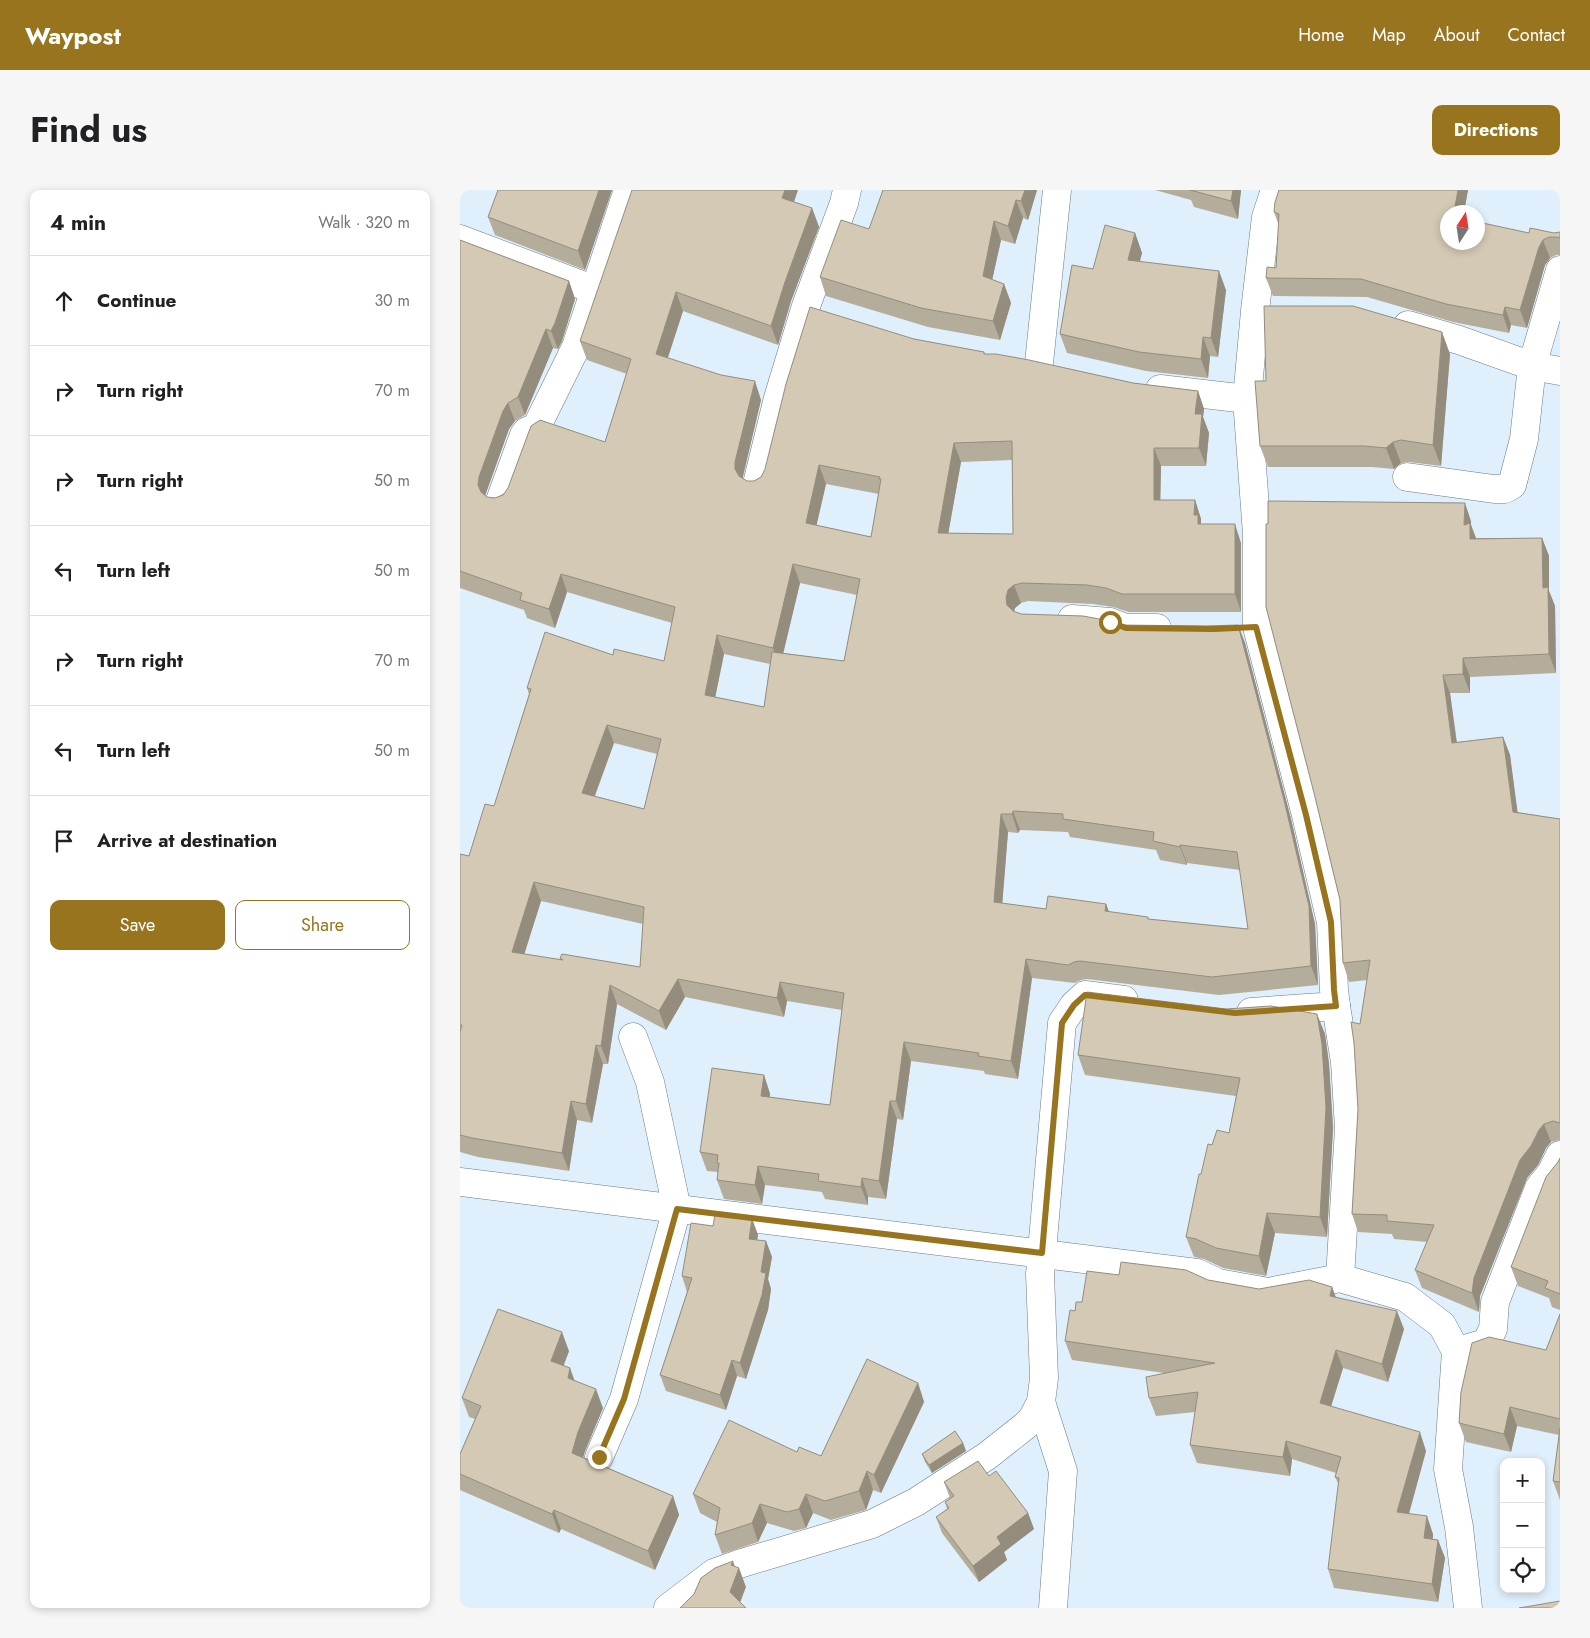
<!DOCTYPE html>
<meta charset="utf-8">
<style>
body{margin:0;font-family:Jost,sans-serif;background:#f6f6f6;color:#202124}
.controls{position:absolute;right:15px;bottom:15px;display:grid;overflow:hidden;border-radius:10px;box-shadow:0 2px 8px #0003}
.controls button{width:45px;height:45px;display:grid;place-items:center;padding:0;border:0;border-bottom:1px solid #e0e0e0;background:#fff;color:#202124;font:25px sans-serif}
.compass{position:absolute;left:980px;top:15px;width:45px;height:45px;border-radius:50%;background:#fff;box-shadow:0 2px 8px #0003;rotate:12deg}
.stop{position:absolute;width:15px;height:15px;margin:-11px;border:4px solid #97741d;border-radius:50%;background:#fff}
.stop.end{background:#97741d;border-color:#fff;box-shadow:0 1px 5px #0008}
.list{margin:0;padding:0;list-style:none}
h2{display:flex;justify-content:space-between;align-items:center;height:65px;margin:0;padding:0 20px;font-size:21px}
h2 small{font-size:16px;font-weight:400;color:#757577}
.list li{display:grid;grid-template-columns:32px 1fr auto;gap:15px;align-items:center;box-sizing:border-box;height:90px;padding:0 20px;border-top:1px solid #e0e0e0}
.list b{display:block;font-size:19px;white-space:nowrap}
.list em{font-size:16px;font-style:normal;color:#757577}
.actions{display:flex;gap:10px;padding:15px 20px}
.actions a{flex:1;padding:11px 0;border:1px solid #97741d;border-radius:10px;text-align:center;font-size:18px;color:#97741d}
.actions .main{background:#97741d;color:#fff}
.icon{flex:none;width:28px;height:28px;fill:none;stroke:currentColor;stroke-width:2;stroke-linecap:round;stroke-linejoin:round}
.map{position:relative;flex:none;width:1100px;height:1418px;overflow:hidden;border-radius:10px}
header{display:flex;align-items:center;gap:30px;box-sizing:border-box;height:70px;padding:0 25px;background:#97741d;color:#fff}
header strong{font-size:24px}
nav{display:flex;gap:28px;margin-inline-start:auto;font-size:18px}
.intro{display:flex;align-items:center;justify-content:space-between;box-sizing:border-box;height:120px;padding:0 30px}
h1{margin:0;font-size:35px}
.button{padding:12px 22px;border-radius:10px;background:#97741d;color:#fff;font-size:18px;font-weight:700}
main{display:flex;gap:30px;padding:0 30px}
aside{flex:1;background:#fff;border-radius:10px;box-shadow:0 2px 8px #0003}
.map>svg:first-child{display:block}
</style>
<header>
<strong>Waypost</strong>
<nav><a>Home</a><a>Map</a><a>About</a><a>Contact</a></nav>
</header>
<div class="intro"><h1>Find us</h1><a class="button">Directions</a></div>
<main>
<aside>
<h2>4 min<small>Walk · 320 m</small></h2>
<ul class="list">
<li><svg class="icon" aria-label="ahead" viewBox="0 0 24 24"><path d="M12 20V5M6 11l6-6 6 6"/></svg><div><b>Continue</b></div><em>30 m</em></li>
<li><svg class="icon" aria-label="right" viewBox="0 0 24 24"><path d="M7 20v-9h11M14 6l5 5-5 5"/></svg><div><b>Turn right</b></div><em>70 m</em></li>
<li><svg class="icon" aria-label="right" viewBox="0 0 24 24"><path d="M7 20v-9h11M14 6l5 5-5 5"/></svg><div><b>Turn right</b></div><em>50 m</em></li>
<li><svg class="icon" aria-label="left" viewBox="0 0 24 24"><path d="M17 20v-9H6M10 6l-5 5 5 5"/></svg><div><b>Turn left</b></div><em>50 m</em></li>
<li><svg class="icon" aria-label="right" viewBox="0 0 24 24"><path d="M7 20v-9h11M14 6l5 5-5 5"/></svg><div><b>Turn right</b></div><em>70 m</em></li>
<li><svg class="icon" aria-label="left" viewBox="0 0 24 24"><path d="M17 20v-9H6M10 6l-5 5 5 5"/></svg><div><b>Turn left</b></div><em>50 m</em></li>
<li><svg class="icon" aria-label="arrive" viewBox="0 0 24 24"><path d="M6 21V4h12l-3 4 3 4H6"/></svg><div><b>Arrive at destination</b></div></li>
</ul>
<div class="actions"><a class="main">Save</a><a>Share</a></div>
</aside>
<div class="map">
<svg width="1100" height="1418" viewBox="0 0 1100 1418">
<rect width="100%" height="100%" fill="#e0effc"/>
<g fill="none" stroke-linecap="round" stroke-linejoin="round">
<defs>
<g id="street">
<polyline points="0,49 135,100"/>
<polyline points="948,135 999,150 1072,176 1100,80"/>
<polyline points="579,173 597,0"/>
<polyline points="700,199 787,209"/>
<polyline points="947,287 1034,299 1045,299 1052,295 1064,249 1072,176 1100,181"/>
<polyline points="297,294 318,208 346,116 384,13 387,0"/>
<polyline points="40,311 64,245 67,241 76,238 116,157 168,0"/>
<polyline points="612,429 650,432 666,438 697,438"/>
<polyline points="876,816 885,872 889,938 880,1088"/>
<polyline points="791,822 876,816 874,800 871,732 846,625 797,437 797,344 787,209 795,121 806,27 815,0"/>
<polyline points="0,992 737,1083 758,1093 808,1102 880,1088 945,1107 982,1135 996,1161 988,1279 999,1337 1008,1418"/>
<polyline points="998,1161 1026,1153 1033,1139 1035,1112 1079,998 1091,983 1100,965"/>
<polyline points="581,1212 603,1281 593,1418"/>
<polyline points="139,1267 164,1209 217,1019 190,892 173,847"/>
<polyline points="208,1418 254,1383 279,1374 412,1334 456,1312 527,1266 565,1236 572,1229 581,1212 584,1188 580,1084 602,833 614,815 625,805 664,810"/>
</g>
</defs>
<use href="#street" stroke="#6a7a89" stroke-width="29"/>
<use href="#street" stroke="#fff" stroke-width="28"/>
</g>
<g fill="#b5ad9b" fill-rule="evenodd">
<polygon points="38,0 152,0 125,80 35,45 28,27"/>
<polygon points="423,0 577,0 568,30 563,28 555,54 541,50 532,90 544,94 551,113 540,150 468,137 366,106 360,87 409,39"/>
<polygon points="695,0 781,0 778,29 734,17 731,10"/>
<polygon points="819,0 1008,0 1004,22 988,52 1069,43 1094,43 1100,42 1100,65 1096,65 1090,68 1085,75 1067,138 1051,135 1049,143 993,132 907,107 813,106 806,88 816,78 819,36 814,22"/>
<path d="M 334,12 L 352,18 L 359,37 L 331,111 L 318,155 L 223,121 L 207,168 L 301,210 L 282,288 L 287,291 L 294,291 L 301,287 L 454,149 L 524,162 L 525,164 L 673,193 L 738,201 L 744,219 L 743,227 L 749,243 L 746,276 L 701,276 L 700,310 L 735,310 L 741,329 L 741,334 L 781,353 L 781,422 L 669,422 L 653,417 L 633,414 L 568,411 L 561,413 L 555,418 L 554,422 L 561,424 L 659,435 L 746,436 L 778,435 L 785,453 L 831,629 L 855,734 L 858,795 L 759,805 L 627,789 L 621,790 L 615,793 L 572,788 L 558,889 L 525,884 L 524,881 L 451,871 L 443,930 L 437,929 L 426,1009 L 408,1007 L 408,1015 L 365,1009 L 362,1002 L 305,995 L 302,1014 L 264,1009 L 257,990 L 258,982 L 247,981 L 240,962 L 304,885 L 310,904 L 310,907 L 370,915 L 382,820 L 327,811 L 324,827 L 225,807 L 206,840 L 157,814 L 148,874 L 143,874 L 132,933 L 117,930 L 109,981 L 18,967 L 0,962 L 0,664 L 9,666 L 34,616 L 69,504 L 67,498 L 153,465 L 204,471 L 212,433 L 107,402 L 95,438 L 67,428 L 64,420 L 0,398 L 0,50 L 109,91 L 115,109 L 102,151 L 98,159 L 93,158 L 65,225 L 55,231 L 49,239 L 25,305 L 27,307 L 35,308 L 145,252 L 167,184 L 127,170 L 120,151 ZM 552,270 L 553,344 L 488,343 L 501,272 ZM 366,294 L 419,304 L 411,347 L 356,335 ZM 340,393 L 397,405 L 384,471 L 323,463 ZM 264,464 L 310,474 L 304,517 L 255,507 ZM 154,553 L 197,564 L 184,619 L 135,606 ZM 560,640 L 608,642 L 610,647 L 696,660 L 700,670 L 727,675 L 727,673 L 780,680 L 788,739 L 689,729 L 649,722 L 646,714 L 586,719 L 542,713 L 548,642 L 558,643 ZM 81,711 L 183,734 L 180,777 L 100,768 L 101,770 L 64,764 Z"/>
<polygon points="675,43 682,63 680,71 766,100 758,167 750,166 748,188 686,181 607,163 600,144 633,79"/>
<polygon points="990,164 981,276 949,272 941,273 934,279 912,277 808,277 800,256 806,191"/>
<polygon points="1011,331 1011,335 1016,348 1082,348 1089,366 1089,401 1095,416 1096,483 1010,487 1010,503 990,503 997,552 1043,547 1050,565 1057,622 1100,629 1100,950 1091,952 1086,958 1078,975 1067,988 1020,1106 1019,1122 962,1098 955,1080 967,1052 934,1049 932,1044 898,1042 892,1024 898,919 900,834 907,790 889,792 883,773 880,710"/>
<polygon points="865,844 869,874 873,938 867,1047 815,1043 806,1086 763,1078 744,1069 734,1067 726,1047 741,984 752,955 769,943 776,906 625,885 618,865"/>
<polygon points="1100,968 1100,1120 1092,1117 1089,1108 1058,1096 1051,1077"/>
<polygon points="292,1029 298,1045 297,1050 306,1051 312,1067 308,1089 311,1099 308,1120 286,1189 277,1186 266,1220 206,1201 200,1185 227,1102 222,1086 253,1036"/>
<polygon points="659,1085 748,1090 799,1099 872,1097 876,1108 944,1139 928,1192 883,1178 871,1217 966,1261 949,1324 973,1344 973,1349 978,1350 985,1368 978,1412 874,1398 868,1379 879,1295 875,1287 876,1283 832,1269 830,1286 737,1273 730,1255 735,1222 696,1226 689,1208 704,1183 612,1170 605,1151 615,1121 622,1112"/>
<polygon points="1100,1124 1100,1310 1093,1291 1099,1245 1057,1236 1051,1262 1006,1252 999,1233 1086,1160"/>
<polygon points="109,1161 104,1175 115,1191 143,1218 125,1261 123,1267 213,1306 219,1325 195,1380 101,1339 99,1343 0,1300 0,1264 15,1229 9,1227 2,1208"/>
<polygon points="458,1193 464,1212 421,1303 413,1300 406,1320 371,1330 353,1323 346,1338 334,1341 307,1333 298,1352 262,1364 255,1345 257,1332 240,1323 233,1304 337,1262 361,1266"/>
<polygon points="503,1253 506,1261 472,1283 465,1272 462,1264"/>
<polygon points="529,1286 568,1323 574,1339 544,1362 547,1370 519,1392 482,1343 476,1327 487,1319 485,1312 490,1308 484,1292"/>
</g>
<g fill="#948d7e">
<polygon points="139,0 152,0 125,80 118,61"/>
<polygon points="325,0 338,0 329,27 322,8"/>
<polygon points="565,0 577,0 568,30 561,11"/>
<polygon points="773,0 781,0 778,29 771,11"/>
<polygon points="998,0 1008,0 1004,22 994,22"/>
<polygon points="556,10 563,28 555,54 548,36"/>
<polygon points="352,18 359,37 331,111 318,155 311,136 325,92"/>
<polygon points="534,31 541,50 529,104 523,86"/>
<polygon points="675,43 682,63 675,89 668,70"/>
<polygon points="1083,50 1090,68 1085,75 1067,138 1060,120 1079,57"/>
<polygon points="759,81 766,100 758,167 751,148"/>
<polygon points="109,91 115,109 102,151 98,159 91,141"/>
<polygon points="544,94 551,113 540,150 533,131"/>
<polygon points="216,102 223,121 203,183 196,164"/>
<polygon points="1045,117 1051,135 1049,143 1043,125"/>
<polygon points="86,139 93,158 65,225 58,207"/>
<polygon points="982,142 990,164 981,276 973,255"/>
<polygon points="743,147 750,166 748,188 741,169"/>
<polygon points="295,191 301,210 282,291 275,279 275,272"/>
<polygon points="738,201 744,219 743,227 749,243 746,276 739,258 735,224"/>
<polygon points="48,213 55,231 49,239 25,306 25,313 18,295 19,287 43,221"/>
<polygon points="933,252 941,273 934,279 926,258"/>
<polygon points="494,253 501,272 485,362 478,343"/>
<polygon points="694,258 701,276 700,329 694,310"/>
<polygon points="359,275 366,294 353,351 346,333"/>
<polygon points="735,310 741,329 741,334 744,343 745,353 734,325"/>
<polygon points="1005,313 1011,331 1011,335 1017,351 1017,367 1004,335"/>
<polygon points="775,334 781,353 781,422 775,404"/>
<polygon points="1082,348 1089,366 1089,401 1095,416 1096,483 1089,464 1083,398"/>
<polygon points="333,374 340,393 320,477 313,458"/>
<polygon points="101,384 107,402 95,438 89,419"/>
<polygon points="554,395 561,413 555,418 552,427 547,415 546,408 548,400"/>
<polygon points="778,435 785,453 831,629 855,734 858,795 851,776"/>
<polygon points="257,445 264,464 252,523 245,505"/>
<polygon points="1003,468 1010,487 1010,503 1003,484"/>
<polygon points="983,485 990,503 999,571 992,553"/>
<polygon points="147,535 154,553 129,621 122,603"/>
<polygon points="1043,547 1050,565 1060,640 1053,622"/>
<polygon points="553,621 560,640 558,643 552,624"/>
<polygon points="541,624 548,642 541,730 534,712"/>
<polygon points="720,655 727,673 727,675 720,657"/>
<polygon points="74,692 81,711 59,781 52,762"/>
<polygon points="646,714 653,732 645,721"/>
<polygon points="566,769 572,788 558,889 551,871"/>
<polygon points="218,789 225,807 206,840 199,821"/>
<polygon points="320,792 327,811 324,827 317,808"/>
<polygon points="150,795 157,814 148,874 141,856"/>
<polygon points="857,824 865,844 869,874 873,938 867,1047 860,1027"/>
<polygon points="444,852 451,871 443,930 436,911"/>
<polygon points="136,855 143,874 132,933 126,914"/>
<polygon points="304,885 310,904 307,925 301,906"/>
<polygon points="111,911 117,930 109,981 102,963"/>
<polygon points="430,911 437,929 426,1009 419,991"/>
<polygon points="1084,934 1091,952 1086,958 1078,975 1067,988 1020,1106 1019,1122 1012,1103 1014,1088 1060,970 1079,940"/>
<polygon points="298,976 305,995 302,1014 295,995"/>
<polygon points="402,988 408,1007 408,1015 401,997"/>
<polygon points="807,1023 815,1043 806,1086 799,1066"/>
<polygon points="292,1029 298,1045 295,1064 289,1049"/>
<polygon points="306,1051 312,1067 308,1089 311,1099 308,1120 286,1189 280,1173"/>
<polygon points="872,1097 879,1116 870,1106"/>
<polygon points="937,1121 944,1139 928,1192 922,1174"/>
<polygon points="102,1142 109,1161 98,1189 91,1171"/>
<polygon points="876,1160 883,1178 866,1232 860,1213"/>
<polygon points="272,1170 277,1186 266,1220 260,1205"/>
<polygon points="110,1178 117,1197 108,1188"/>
<polygon points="458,1193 464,1212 421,1303 414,1285"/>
<polygon points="136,1199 143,1218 125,1261 119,1281 112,1263 118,1242"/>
<polygon points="1050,1217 1057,1236 1051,1262 1044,1244"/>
<polygon points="960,1242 966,1261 944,1341 937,1322"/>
<polygon points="826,1251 832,1269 830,1286 823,1267"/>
<polygon points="503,1253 506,1261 472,1283 469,1275"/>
<polygon points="407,1281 413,1300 406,1320 399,1301"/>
<polygon points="346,1304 353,1323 346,1338 339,1319"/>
<polygon points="213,1306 219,1325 195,1380 188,1361"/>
<polygon points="300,1314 307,1333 298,1352 292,1333"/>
<polygon points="94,1320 101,1339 99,1343 92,1324"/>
<polygon points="568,1323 574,1339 544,1362 547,1370 519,1392 513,1376 537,1347"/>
<polygon points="967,1326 973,1344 971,1367 964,1348"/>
<polygon points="978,1350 985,1368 978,1412 972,1394"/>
<polygon points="273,1371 277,1383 279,1378 286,1397 278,1418 270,1402 271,1375"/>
</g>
<g fill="#d3c9b4" stroke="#948d7e" fill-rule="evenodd">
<polygon points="38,0 139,0 118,61 28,27"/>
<path d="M 172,0 L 325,0 L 322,8 L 352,18 L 325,92 L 311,136 L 216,102 L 196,164 L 261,185 L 295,191 L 275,272 L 275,279 L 279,286 L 287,291 L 294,291 L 301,287 L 305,279 L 326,194 L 350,117 L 454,149 L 524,162 L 524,164 L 536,164 L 569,170 L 673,193 L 738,201 L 735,224 L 742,224 L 739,258 L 694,258 L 694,310 L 735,310 L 734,325 L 738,325 L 738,334 L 775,334 L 775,404 L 662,404 L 646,398 L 627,395 L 562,393 L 554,395 L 548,400 L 546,408 L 547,415 L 553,421 L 561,424 L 623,426 L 639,429 L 659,435 L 746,436 L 778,435 L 824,610 L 849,716 L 851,776 L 752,787 L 620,771 L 614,772 L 608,775 L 566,769 L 551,871 L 518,866 L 519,863 L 444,852 L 436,911 L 430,911 L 419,991 L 402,988 L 401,997 L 358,991 L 359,984 L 298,976 L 295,995 L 257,990 L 259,973 L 257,973 L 258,965 L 240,962 L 252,878 L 304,885 L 301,906 L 370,915 L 384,803 L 320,792 L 317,808 L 218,789 L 199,821 L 150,795 L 141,856 L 136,855 L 126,914 L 111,911 L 102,963 L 12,948 L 0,945 L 0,842 L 2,835 L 0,835 L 0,664 L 9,666 L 25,614 L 34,616 L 71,499 L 67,498 L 85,442 L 153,465 L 154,459 L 204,471 L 215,417 L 101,384 L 89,419 L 60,410 L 62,403 L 0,381 L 0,50 L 109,91 L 95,133 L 91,141 L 86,139 L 58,207 L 48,213 L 43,221 L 19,287 L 18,295 L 21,302 L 27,307 L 35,308 L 43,305 L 48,298 L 71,236 L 80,230 L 145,252 L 171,169 L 120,151 ZM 552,251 L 553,344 L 478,343 L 494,253 ZM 359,275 L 420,287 L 419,289 L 421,289 L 411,347 L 346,333 ZM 333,374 L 400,389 L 384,471 L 312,462 L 304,517 L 245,505 L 257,445 L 313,458 ZM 147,535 L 201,549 L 184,619 L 122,603 ZM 553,621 L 603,624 L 603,629 L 694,642 L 693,651 L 720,657 L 720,655 L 777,662 L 788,739 L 688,729 L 688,727 L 645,721 L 646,714 L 588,706 L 586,719 L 534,712 L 541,624 L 552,624 ZM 74,692 L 184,717 L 180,777 L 102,764 L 100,768 L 103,770 L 52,762 Z"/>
<polygon points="423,0 565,0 561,11 556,10 548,36 534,31 523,86 544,94 533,131 461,118 360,87 381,30 409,39"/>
<polygon points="730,0 773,0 771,11"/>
<polygon points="819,0 998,0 994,22 988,22 988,52 1018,52 1018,32 1069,43 1070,38 1094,43 1100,42 1100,48 1097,47 1089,47 1083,50 1079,57 1060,120 1045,117 1043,125 986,114 901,89 806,88 807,77 816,78 819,24 814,22 815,12"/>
<polygon points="645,35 675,43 668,70 759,81 751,148 743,147 741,169 679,162 600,144 612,75 633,79"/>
<polygon points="804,116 893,116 982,142 973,255 941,250 933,252 926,258 904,256 800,256 795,191 806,191"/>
<polygon points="808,311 1005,313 1004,335 1010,333 1010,349 1082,348 1083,398 1088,397 1089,464 1003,468 1003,484 983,485 992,553 1043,547 1053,622 1100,629 1100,933 1093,931 1084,934 1079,940 1071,956 1060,970 1014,1088 1012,1103 955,1080 974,1035 927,1031 927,1025 892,1024 898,919 894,853 891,832 900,834 910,770 883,773 880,710 854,603 806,417 806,334 808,334"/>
<polygon points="627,802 766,819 811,816 857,824 862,854 866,918 860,1027 807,1023 799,1066 756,1058 736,1049 726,1047 739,984 741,984 748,954 752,955 757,940 769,943 780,888 618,865"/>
<polygon points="1100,968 1100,1104 1085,1098 1088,1091 1051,1077 1086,987 1098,972"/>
<polygon points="255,1024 292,1029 289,1049 306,1051 301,1082 306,1083 302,1105 280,1173 272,1170 260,1205 200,1185 232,1088 222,1086 231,1033 253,1036"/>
<polygon points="661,1072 726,1080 748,1090 799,1099 849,1090 872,1097 870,1106 937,1121 922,1174 876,1160 860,1213 960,1242 937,1322 967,1326 964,1348 978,1350 972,1394 868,1379 879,1288 875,1287 881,1267 826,1251 823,1267 730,1255 738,1202 689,1208 686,1187 755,1173 605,1151 610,1120 615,1121 616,1112 622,1112 627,1081 659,1085"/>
<polygon points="38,1119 102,1142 91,1171 110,1178 108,1188 136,1199 118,1242 112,1263 213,1306 188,1361 94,1320 92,1324 0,1284 0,1264 21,1216 2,1208"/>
<polygon points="1100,1124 1100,1229 1050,1217 1044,1244 999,1233 1001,1202 1012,1153 1029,1147 1086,1160"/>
<polygon points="407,1169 458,1193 414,1285 407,1281 399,1301 365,1311 346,1304 339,1319 327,1322 300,1314 292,1333 255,1345 260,1318 233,1304 269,1230 337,1262 339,1257 361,1266"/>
<polygon points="1100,1238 1100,1292 1093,1291"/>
<polygon points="495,1241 503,1253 469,1275 462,1264"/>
<polygon points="518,1271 529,1286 536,1281 568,1323 537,1347 541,1354 513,1376 476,1327 489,1318 485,1312 494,1306 484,1292"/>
<polygon points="273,1371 271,1375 279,1378 270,1402 286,1418 220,1418 234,1404 241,1388 255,1378"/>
<polygon points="1100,1411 1100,1418 1059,1418"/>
</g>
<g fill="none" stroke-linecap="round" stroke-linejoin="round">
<polyline stroke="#97741d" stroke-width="6" points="139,1267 164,1209 217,1019 582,1063 602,833 614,815 625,805 775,823 876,816 874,800 871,732 846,625 796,437 754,439 666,438 650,432"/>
</g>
</svg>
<div class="controls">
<button>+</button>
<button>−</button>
<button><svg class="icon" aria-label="locate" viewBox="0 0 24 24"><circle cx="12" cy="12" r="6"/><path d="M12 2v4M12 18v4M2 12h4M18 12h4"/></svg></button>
</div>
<svg class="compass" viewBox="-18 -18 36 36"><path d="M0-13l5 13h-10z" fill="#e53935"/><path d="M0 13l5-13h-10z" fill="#757577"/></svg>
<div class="stop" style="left:650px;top:432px"></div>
<div class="stop end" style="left:139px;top:1267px"></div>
</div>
</main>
